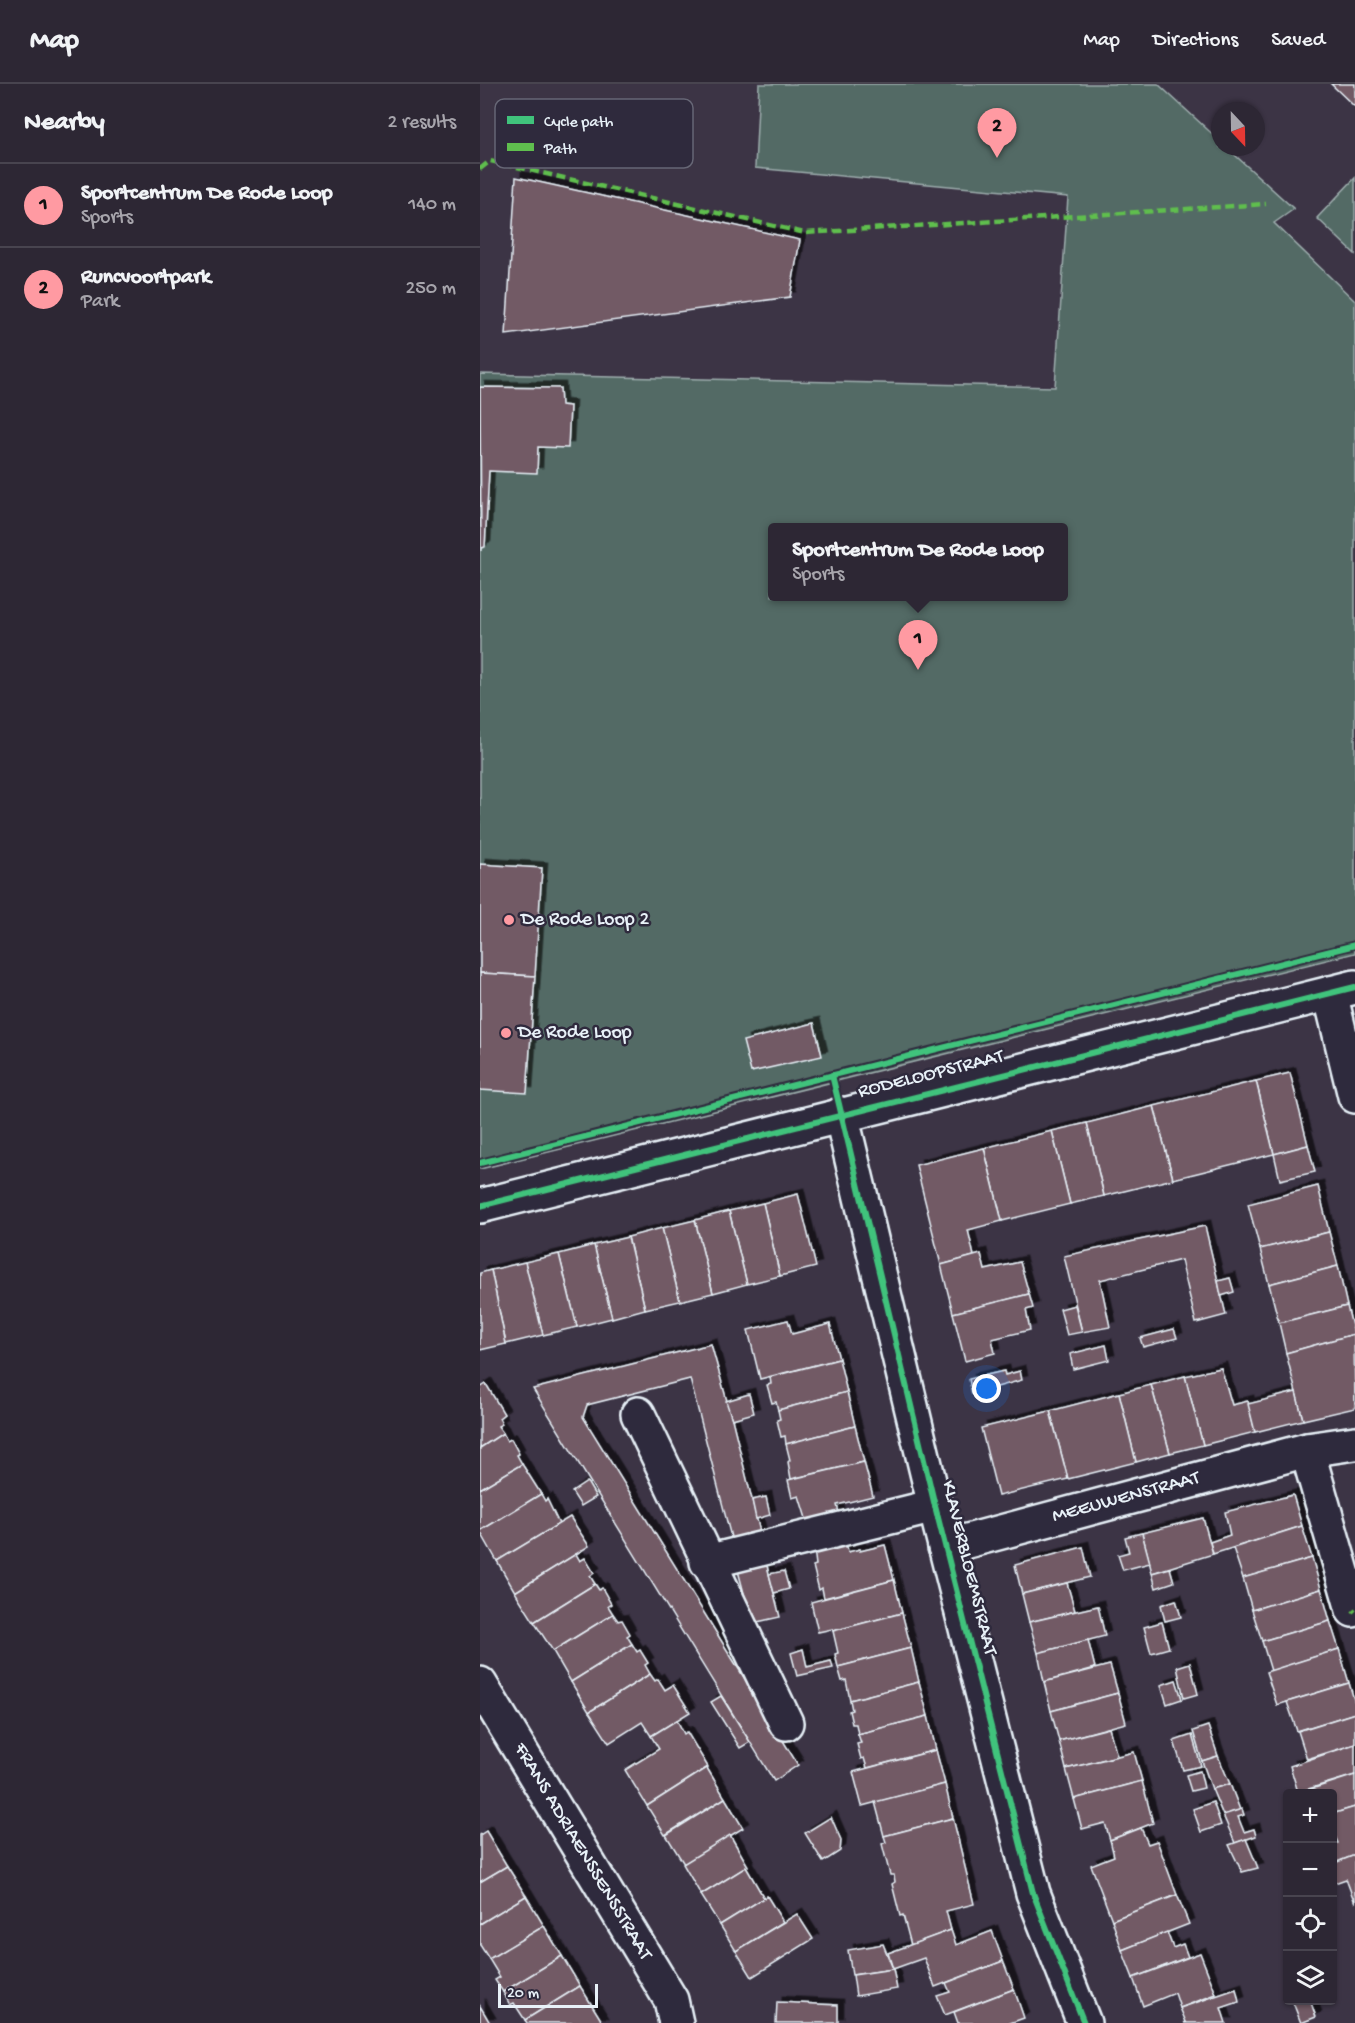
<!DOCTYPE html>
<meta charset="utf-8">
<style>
body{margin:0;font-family:"Gochi Hand",sans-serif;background:#352f3c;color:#f1f3f6}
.controls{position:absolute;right:18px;bottom:18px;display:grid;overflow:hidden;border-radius:6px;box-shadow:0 2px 4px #0004}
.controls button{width:54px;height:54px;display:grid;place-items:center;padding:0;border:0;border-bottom:2px solid #48444f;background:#2d2734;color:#f1f3f6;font:30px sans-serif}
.compass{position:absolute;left:731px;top:18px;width:54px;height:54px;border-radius:50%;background:#2d2734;box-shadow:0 2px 4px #0004;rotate:158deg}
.scale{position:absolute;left:18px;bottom:15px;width:100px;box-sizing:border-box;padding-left:6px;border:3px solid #e8f1f8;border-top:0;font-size:16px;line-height:21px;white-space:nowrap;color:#e8f1f8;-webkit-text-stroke:4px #2f2a3d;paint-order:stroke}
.you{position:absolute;left:507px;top:1305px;width:21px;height:21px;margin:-15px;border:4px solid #fff;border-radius:50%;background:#1a73e8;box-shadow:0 0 0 9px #1a73e833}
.badge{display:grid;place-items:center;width:39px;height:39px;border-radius:50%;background:#ff9aa2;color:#111;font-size:20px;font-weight:700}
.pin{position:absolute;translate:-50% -50px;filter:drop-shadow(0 2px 3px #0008)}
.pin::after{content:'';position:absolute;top:32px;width:21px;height:18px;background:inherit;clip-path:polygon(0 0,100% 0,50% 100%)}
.popup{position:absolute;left:288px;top:439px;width:300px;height:78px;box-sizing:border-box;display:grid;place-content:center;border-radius:6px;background:#2d2734;filter:drop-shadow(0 2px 4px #0005);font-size:20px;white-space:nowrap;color:#a7a5ac}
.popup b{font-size:22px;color:#f1f3f6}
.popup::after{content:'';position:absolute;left:50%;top:100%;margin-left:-12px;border:12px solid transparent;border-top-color:#2d2734}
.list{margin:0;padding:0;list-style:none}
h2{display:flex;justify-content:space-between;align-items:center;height:78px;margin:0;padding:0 24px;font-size:26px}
h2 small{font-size:20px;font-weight:400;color:#a7a5ac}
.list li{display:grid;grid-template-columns:39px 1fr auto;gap:18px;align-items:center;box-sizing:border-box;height:84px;padding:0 24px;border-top:2px solid #48444f}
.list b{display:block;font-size:22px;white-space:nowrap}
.list p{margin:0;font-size:20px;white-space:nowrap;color:#a7a5ac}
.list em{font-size:20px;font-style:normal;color:#a7a5ac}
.icon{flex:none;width:33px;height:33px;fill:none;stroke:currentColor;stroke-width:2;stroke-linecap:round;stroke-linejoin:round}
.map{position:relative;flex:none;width:875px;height:1939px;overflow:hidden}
header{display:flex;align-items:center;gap:36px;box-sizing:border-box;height:84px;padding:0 30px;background:#2d2734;border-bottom:2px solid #48444f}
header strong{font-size:28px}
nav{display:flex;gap:33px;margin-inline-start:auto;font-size:21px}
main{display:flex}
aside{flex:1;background:#2d2734}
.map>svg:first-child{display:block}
</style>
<header>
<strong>Map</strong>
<nav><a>Map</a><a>Directions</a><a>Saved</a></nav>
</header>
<main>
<aside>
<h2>Nearby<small>2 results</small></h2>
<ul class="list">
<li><span class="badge">1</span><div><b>Sportcentrum De Rode Loop</b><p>Sports</p></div><em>140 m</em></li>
<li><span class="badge">2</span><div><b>Runcvoortpark</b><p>Park</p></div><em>250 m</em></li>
</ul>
</aside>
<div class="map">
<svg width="875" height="1939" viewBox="0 0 875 1939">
<defs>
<filter id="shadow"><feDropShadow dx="5.5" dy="-5.5" stdDeviation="0" flood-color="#0009"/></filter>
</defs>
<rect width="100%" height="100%" fill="#3c3445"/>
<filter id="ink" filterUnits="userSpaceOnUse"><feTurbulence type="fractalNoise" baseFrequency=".0167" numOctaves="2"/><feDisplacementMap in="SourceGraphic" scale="12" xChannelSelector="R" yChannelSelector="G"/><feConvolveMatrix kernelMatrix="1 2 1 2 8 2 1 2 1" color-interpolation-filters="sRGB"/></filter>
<g filter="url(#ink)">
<g fill="#536a65" stroke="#9eaeae" stroke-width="1.5" fill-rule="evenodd">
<path d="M 279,0 L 678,0 L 740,57 L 740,63 L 746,63 L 814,125 L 794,139 L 875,217 L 875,869 L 0,1085 L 0,290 L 575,303 L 588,113 L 275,84 ZM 292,444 L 584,444 L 584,512 L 292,512 Z"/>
<polygon points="875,94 875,170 837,134"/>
</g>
<g fill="#725a65" stroke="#e8f1f8" stroke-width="1.5" filter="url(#shadow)">
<polygon points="851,0 875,0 875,22 874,22"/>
<polygon points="36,93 320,156 310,213 26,251"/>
<polygon points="0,303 80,304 81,321 90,322 88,364 58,363 57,389 9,387 5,463 1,464 1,467"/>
<polygon points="0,780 62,784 55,892 0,889"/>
<polygon points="0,889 55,892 47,1009 0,1006"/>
<polygon points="334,939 342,972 271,988 263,957"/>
<polygon points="810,989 828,1061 794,1070 776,997"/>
<polygon points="776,997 794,1070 693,1095 674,1022"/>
<polygon points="674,1022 693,1095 624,1112 607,1039"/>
<polygon points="607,1039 624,1112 590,1120 572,1047"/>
<polygon points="572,1047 590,1120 522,1137 504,1064"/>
<polygon points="828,1061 835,1088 800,1096 794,1070"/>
<polygon points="504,1064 522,1137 488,1146 494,1172 461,1181 436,1081"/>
<polygon points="838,1102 849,1148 780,1165 768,1120"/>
<polygon points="318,1110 336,1183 300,1192 283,1119"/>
<polygon points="283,1119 300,1192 267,1200 249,1127"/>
<polygon points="249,1127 267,1200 233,1209 215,1136"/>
<polygon points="215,1136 233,1209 200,1217 182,1144"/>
<polygon points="725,1142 746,1231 716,1239 701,1176 620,1196 630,1243 602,1248 584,1172"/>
<polygon points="182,1144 200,1217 165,1225 148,1153"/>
<polygon points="849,1148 858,1182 789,1200 780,1165"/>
<polygon points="148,1153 165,1225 132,1234 114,1161"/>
<polygon points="114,1161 132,1234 97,1243 79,1170"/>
<polygon points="79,1170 97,1243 63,1251 45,1178"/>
<polygon points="501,1170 505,1186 540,1178 549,1210 473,1229 461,1181"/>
<polygon points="45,1178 63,1251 26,1260 11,1186"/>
<polygon points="858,1182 867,1222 799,1239 789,1200"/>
<polygon points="11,1186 26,1260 0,1266 0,1189"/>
<polygon points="750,1194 754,1208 741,1212 738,1197"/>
<polygon points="549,1210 553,1224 546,1226 550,1246 512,1255 515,1269 485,1277 473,1229"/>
<polygon points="595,1221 602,1248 587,1251 580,1225"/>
<polygon points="867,1222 874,1250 806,1269 799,1239"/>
<polygon points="308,1236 312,1250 350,1240 359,1275 280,1295 268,1246"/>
<polygon points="694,1245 697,1254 663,1263 660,1254"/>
<polygon points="874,1250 875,1324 823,1336 806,1269"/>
<polygon points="231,1260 252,1335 282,1456 253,1461 210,1295 107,1321 103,1333 318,1681 294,1697 53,1305"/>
<polygon points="626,1261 629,1276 593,1285 590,1270"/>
<polygon points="359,1275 367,1308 298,1326 296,1318 292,1319 287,1301 291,1300 290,1293"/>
<polygon points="741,1284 752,1321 768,1317 775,1348 723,1361 705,1292"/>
<polygon points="524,1287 525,1291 540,1287 542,1296 492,1310 489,1295"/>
<polygon points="705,1292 723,1361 690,1369 671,1301"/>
<polygon points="6,1300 24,1330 19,1334 22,1340 18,1342 23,1349 0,1364 0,1304"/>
<polygon points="671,1301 690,1369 656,1378 639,1309"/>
<polygon points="367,1308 375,1342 306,1360 305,1352 301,1353 297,1336 300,1335 298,1326"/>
<polygon points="816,1308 823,1336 775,1348 768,1320"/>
<polygon points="639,1309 656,1378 588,1395 570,1327"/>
<polygon points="269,1310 274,1329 252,1335 246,1317"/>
<polygon points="570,1327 588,1395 518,1412 501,1344"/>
<polygon points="375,1342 384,1378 311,1395 308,1378 310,1376 306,1360"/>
<polygon points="23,1349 27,1357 31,1355 39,1370 37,1371 42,1380 0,1405 0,1364"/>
<polygon points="384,1378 393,1412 357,1421 361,1436 329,1444 319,1412 312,1414 308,1396"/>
<polygon points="42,1380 61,1410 0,1447 0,1405"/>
<polygon points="107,1398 116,1413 101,1422 92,1408"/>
<polygon points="61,1410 65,1417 67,1415 79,1440 17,1477 0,1447"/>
<polygon points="813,1411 822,1442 733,1470 730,1458 750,1451 745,1428"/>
<polygon points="286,1413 290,1431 276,1435 272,1416"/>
<polygon points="90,1433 109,1462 35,1508 17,1477"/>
<polygon points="723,1434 733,1470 672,1489 662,1449"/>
<polygon points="822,1442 832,1474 763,1494 753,1464"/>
<polygon points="662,1449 670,1479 643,1486 638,1471 649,1468 645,1453"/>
<polygon points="366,1457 368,1468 380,1465 380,1467 405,1461 414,1496 344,1514 342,1504 339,1506 333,1482 336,1481 334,1465"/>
<polygon points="603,1463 610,1493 542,1510 535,1481"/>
<polygon points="96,1470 100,1477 105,1474 114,1489 110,1492 115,1500 54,1538 35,1508"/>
<polygon points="832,1474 841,1505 772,1526 763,1494"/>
<polygon points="286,1478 300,1533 272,1539 257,1483"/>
<polygon points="690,1484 694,1498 676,1504 672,1489"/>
<polygon points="304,1487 309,1505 294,1509 289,1490"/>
<polygon points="414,1496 422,1529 353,1547 352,1545 338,1548 331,1518"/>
<polygon points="587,1499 595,1527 549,1538 542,1510"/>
<polygon points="115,1500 119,1506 122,1504 131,1520 128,1522 133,1530 73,1567 54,1538"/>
<polygon points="841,1505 850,1537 782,1557 772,1526"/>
<polygon points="696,1516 701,1533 685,1537 681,1521"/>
<polygon points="618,1522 625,1552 558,1569 549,1538"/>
<polygon points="422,1529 431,1564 358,1583 355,1570 358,1569 353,1547"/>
<polygon points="133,1530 138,1537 142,1536 150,1550 147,1552 152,1560 91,1598 73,1567"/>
<polygon points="850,1537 859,1565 791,1587 782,1557"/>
<polygon points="682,1538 689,1564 671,1569 664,1543"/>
<polygon points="608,1556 615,1584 564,1598 558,1569"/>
<polygon points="152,1560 157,1568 160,1566 168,1579 165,1581 170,1590 109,1628 91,1598"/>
<polygon points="431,1564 439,1598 370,1616 366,1596 362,1597 358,1583"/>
<polygon points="323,1565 327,1583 351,1577 353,1584 317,1592 311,1569"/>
<polygon points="859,1565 869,1599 797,1621 786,1588"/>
<polygon points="710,1579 718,1610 704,1614 697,1583"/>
<polygon points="630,1581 638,1609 571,1627 564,1598"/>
<polygon points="170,1590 175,1597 178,1595 185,1606 193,1601 210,1628 171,1652 162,1638 129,1659 109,1628"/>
<polygon points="696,1596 702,1615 687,1620 681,1601"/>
<polygon points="439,1598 448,1632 378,1650 376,1640 372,1640 369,1627 372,1626 370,1616"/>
<polygon points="869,1599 875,1619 875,1629 817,1647 807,1618"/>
<polygon points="638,1609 646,1639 579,1657 571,1627"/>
<polygon points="241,1612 270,1658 260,1664 231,1618"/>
<polygon points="875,1629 875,1660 827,1675 818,1647"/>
<polygon points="448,1632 456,1666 387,1684 384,1674 381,1675 377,1660 381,1659 378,1650"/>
<polygon points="197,1636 204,1650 207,1648 228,1683 167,1722 145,1686 179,1665 171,1652"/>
<polygon points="728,1642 738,1672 722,1677 713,1647"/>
<polygon points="629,1644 637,1672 586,1685 579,1657"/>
<polygon points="712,1651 721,1682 703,1686 694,1657"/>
<polygon points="875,1660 875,1691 818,1708 810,1682"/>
<polygon points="456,1666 465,1700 382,1722 373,1688"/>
<polygon points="654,1668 662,1697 594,1715 586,1685"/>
<polygon points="738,1672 750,1700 732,1705 722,1677"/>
<polygon points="227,1684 245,1714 185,1751 167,1722"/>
<polygon points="720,1687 724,1704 711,1707 706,1691"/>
<polygon points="875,1691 875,1723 852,1730 852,1710 816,1710"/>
<polygon points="662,1697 673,1739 630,1756 625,1739 602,1745 594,1715"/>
<polygon points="465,1700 473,1734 404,1752 395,1718"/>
<polygon points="750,1700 760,1726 743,1731 732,1705"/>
<polygon points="245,1714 263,1744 204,1780 186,1751"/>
<polygon points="733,1718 741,1741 721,1748 713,1725"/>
<polygon points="875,1723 875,1771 852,1780 852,1760 858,1759 852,1745 852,1730"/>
<polygon points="762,1725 764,1731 758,1733 764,1748 774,1745 776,1752 755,1759 743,1731"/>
<polygon points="351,1733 361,1756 360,1767 343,1778 325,1749"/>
<polygon points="473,1734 494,1820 466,1827 471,1846 431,1861 423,1831 420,1832 412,1800 415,1798 414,1791 410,1791 402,1760 406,1758 404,1752"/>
<polygon points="661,1744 668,1760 677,1757 697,1811 632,1836 611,1781 634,1772 630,1756"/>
<polygon points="6,1747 27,1782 0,1798 0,1751"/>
<polygon points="250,1751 268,1782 221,1811 203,1780"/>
<polygon points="766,1755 778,1784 762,1788 749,1761"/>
<polygon points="875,1771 875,1819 866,1795 852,1800 852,1780"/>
<polygon points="27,1782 46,1812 0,1840 0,1798"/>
<polygon points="266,1783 284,1814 240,1841 221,1811"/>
<polygon points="697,1811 709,1840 642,1866 632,1836"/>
<polygon points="46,1812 64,1842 9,1875 0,1861 0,1840"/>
<polygon points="287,1812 303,1838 256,1867 240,1841"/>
<polygon points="317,1830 333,1855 272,1893 256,1867"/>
<polygon points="64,1842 82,1872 23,1908 15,1896 20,1893 9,1875"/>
<polygon points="471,1846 476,1861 512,1847 523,1877 455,1903 444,1874 413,1885 408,1869"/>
<polygon points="687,1848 693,1864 703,1860 708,1873 653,1894 642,1866"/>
<polygon points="403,1860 413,1885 372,1891 368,1866"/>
<polygon points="720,1869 736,1910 700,1924 695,1909 663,1922 653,1894"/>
<polygon points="82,1872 100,1902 45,1936 34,1919 30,1921 23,1908"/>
<polygon points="523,1877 534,1905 465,1931 457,1912 470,1908 466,1899"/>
<polygon points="413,1885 417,1905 376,1912 373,1891"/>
<polygon points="100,1902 123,1939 47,1939 45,1936"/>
<polygon points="534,1905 544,1934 530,1939 478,1939 474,1928"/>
<polygon points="756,1905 759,1918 741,1924 746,1939 704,1939 706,1938 700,1924"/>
<polygon points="812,1916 830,1916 836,1933 821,1939"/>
<polygon points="297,1918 358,1921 358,1939 296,1939"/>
<polygon points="0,1922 10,1939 0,1939"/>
</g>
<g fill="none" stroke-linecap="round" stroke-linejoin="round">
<defs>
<g id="minor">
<polyline points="850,909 875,1012"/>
<polyline points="361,1030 455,1422 553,1809 604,1939"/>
<polyline points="0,1122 875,903"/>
<polyline points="158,1330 306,1639"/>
<polyline points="827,1366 873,1526"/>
<polyline points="465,1463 827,1366 875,1359"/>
<polyline points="227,1478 455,1422"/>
<polyline points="0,1600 191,1916 196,1939"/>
</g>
</defs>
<use href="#minor" stroke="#e8f1f8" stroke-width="38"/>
<use href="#minor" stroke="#2f2a3d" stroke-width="33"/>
<g stroke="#5fbe4e" stroke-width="4.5" stroke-dasharray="9 4.5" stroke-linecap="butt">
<polyline points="0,85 10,77 325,149 786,120"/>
<polyline points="873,1526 875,1528"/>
</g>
<defs>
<g id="cycleway">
<polyline points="352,991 455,1422 553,1809 604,1939"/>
<polyline points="0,1079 875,861"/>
<polyline points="0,1122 875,903"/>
</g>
</defs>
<use href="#cycleway" stroke="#2f2a3d" stroke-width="10"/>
<use href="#cycleway" stroke="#40c37c" stroke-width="6"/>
</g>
</g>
<g fill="#ff9aa2" stroke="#2f2a3d" stroke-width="2">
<circle cx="29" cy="836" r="6"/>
<circle cx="26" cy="949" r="6"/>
</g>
<g text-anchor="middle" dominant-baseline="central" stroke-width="5" stroke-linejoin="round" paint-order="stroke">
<g font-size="20" fill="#e8f1f8" stroke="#2f2a3d" text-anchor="start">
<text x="41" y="836">De Rode Loop 2</text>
<text x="38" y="949">De Rode Loop</text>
</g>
<g font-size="20" fill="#e8f1f8" stroke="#2f2a3d">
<text transform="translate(451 991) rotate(-14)">RODELOOPSTRAAT</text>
<text transform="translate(646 1414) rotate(-15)">MEEUWENSTRAAT</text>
<text transform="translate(488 1484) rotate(76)">KLAVERBLOEMSTRAAT</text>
<text transform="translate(102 1768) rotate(59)">FRANS ADRIAENSSENSSTRAAT</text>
</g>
</g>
<rect x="15" y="15" width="198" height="69" rx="9" fill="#2f2a3d" stroke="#666675" stroke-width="1.5"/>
<rect x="27" y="32" width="27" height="8" fill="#40c37c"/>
<rect x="27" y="59" width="27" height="8" fill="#5fbe4e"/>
<g font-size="16" fill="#e8f1f8">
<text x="64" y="42">Cycle path</text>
<text x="64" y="69">Path</text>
</g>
</svg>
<div class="controls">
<button>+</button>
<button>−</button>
<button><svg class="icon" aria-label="locate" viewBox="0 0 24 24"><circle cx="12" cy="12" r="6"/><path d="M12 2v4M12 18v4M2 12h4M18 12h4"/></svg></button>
<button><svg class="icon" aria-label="layers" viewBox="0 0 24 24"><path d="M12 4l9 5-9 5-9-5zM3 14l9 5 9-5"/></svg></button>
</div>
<svg class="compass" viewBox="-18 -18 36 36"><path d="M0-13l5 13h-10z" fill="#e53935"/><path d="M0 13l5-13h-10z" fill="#a7a5ac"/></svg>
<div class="scale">20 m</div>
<div class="you"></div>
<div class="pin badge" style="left:438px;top:586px">1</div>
<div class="popup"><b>Sportcentrum De Rode Loop</b>Sports</div>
<div class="pin badge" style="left:517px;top:74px">2</div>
</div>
</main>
